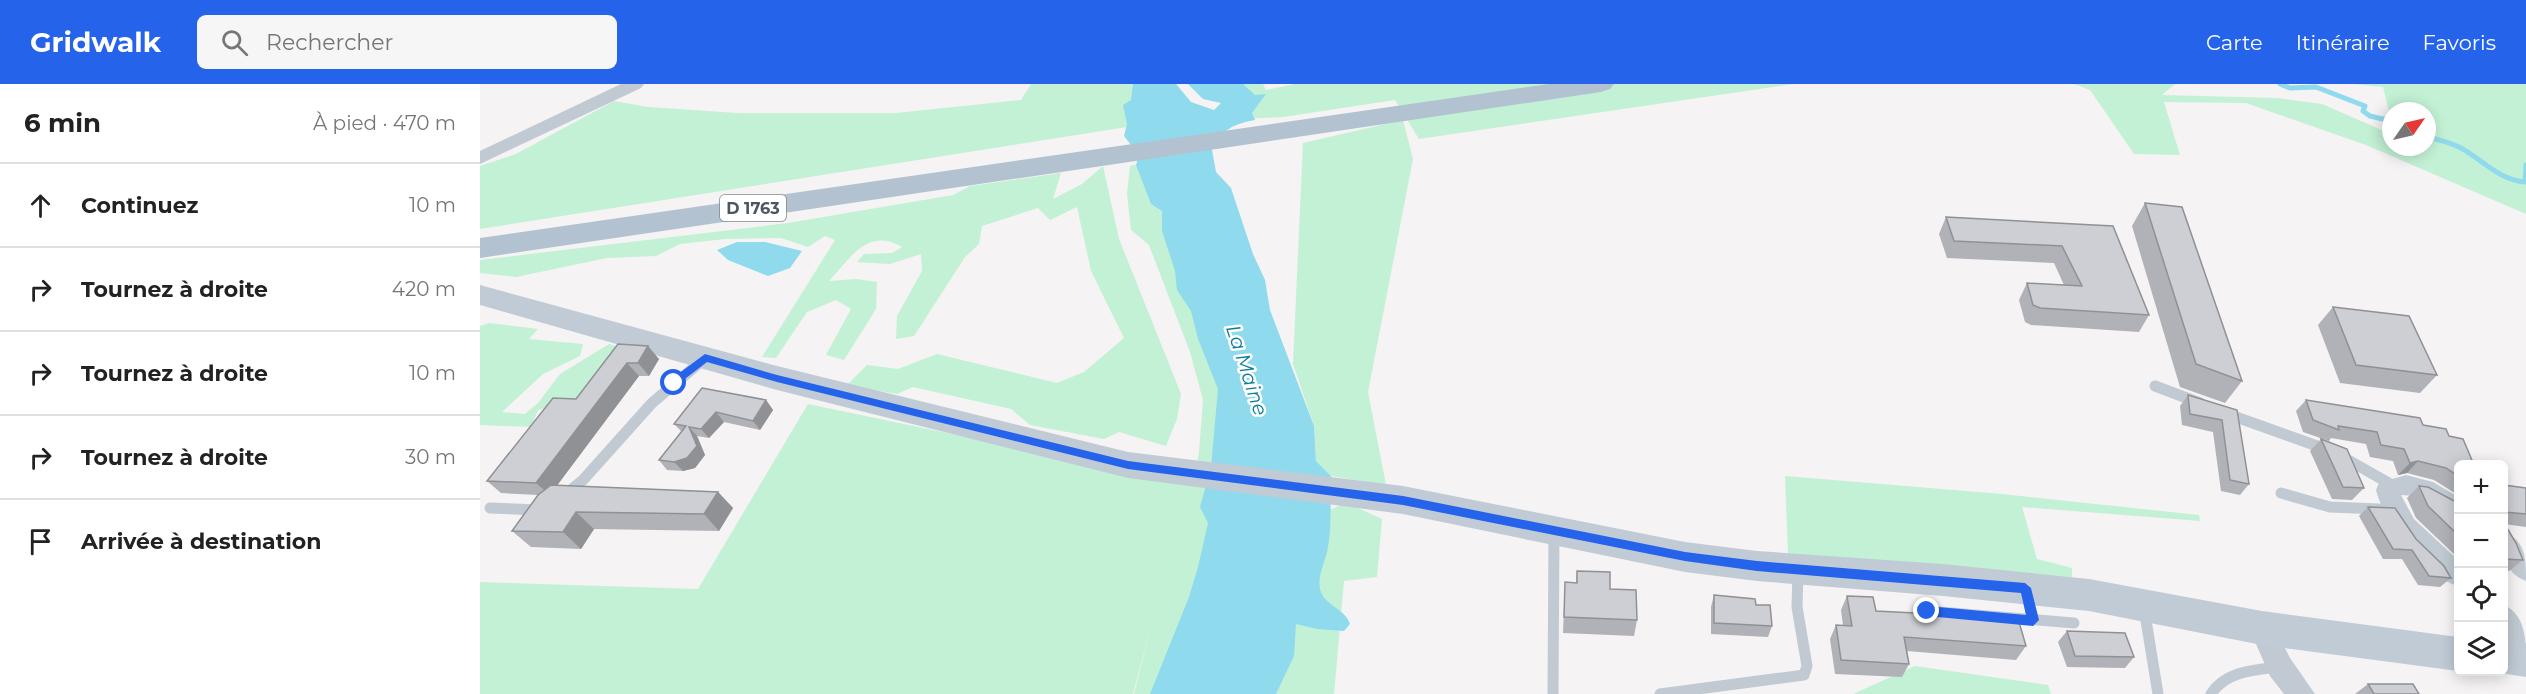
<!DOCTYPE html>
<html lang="fr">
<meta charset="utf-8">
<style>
body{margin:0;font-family:Montserrat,sans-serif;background:#f6f6f6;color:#222}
.controls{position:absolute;right:18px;bottom:18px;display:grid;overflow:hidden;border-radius:9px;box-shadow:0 3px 15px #0003}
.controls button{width:54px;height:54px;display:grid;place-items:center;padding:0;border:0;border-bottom:2px solid #e0e0e0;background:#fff;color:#222;font:30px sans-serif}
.compass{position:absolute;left:1902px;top:18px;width:54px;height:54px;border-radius:50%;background:#fff;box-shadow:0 3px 15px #0003;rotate:56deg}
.stop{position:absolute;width:18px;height:18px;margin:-14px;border:4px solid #2563eb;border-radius:50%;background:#fff}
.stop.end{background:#2563eb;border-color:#fff;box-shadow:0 2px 6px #0008}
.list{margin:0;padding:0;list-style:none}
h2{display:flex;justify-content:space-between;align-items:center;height:78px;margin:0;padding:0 24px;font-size:26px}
h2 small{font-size:20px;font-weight:400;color:#767676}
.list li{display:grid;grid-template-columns:39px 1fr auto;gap:18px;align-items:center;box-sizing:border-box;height:84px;padding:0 24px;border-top:2px solid #e0e0e0}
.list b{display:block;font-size:22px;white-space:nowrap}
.list em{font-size:20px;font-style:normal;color:#767676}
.icon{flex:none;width:33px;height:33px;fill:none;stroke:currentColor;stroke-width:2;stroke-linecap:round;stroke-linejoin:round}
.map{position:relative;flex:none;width:2046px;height:610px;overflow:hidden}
header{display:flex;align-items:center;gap:36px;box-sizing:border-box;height:84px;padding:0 30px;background:#2563eb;color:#fff}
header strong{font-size:28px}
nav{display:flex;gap:33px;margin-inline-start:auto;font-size:21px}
.search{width:420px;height:54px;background:#f6f6f6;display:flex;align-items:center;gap:15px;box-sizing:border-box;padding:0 21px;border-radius:9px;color:#767676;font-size:22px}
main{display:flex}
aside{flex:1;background:#fff}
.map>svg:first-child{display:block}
</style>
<header>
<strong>Gridwalk</strong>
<div class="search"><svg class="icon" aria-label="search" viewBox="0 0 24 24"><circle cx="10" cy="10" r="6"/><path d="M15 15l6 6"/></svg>Rechercher</div>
<nav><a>Carte</a><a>Itinéraire</a><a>Favoris</a></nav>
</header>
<main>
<aside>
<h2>6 min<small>À pied · 470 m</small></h2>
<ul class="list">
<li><svg class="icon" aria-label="ahead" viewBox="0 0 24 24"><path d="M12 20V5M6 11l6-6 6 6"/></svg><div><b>Continuez</b></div><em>10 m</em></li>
<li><svg class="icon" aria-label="right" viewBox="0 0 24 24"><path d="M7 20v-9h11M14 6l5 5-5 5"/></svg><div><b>Tournez à droite</b></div><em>420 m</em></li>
<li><svg class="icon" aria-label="right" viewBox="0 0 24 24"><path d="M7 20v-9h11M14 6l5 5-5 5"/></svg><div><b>Tournez à droite</b></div><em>10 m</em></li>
<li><svg class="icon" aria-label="right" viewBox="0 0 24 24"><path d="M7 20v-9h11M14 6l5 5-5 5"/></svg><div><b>Tournez à droite</b></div><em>30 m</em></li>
<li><svg class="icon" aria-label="arrive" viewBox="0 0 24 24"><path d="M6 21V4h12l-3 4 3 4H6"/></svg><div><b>Arrivée à destination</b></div></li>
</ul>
</aside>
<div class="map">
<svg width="2046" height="610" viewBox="0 0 2046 610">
<rect width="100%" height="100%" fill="#f5f3f3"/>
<g fill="#c3f1d5">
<polygon points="551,0 783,0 786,6 815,0 1314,0 939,55 915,16 803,33 666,40 0,145 0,82 36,70 134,17 168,23 257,29 416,29 541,16"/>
<polygon points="1594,0 1695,0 1682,11 1797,14 1842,20 1911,50 1911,63 1947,63 1947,27 1911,27 1911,35 1903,3 1874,0 2046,0 2046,130 1886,61 1766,19 1684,18 1700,71 1654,70 1610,6"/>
<polygon points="923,36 933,75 888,308 906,401 851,392 836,377 834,342 813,280 823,59"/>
<polygon points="666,78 743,289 748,353 694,610 654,610 671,543 653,610 0,610 0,498 218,505 328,320 712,400 719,369 723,316 710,268 669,161 651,146 647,110 650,82"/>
<path d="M 623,82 L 639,155 L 701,310 L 697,335 L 686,362 L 639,348 L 624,355 L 550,341 L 531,325 L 433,303 L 417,310 L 367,301 L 387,281 L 418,285 L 457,270 L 577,299 L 604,288 L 644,254 L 611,187 L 597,123 L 570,136 L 558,124 L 502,142 L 499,160 L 485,173 L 434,252 L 416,255 L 417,232 L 442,187 L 441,170 L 410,180 L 377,178 L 384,170 L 412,169 L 422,163 C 387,143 371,174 349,197 L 376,195 L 397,198 L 396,225 L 364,276 L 346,271 L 371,225 L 356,216 L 327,228 L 296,274 L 282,273 L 355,156 L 345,152 L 328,163 L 301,154 L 245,155 L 200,160 L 176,172 L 127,174 L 36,193 L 0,189 L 0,176 L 308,139 L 473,111 L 490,102 L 581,89 L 573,115 L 602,100 Z"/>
<polygon points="9,239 58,245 49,255 103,260 100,272 63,290 22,328 45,330 58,319 80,290 129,260 150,266 118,305 90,318 58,326 51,343 0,341 0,242"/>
<polygon points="1305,392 1522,410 1719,431 1720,437 1542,423 1557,475 1592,484 1592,497 1308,470"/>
<polygon points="867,419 902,435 897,493 864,497 854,610 779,610 810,441"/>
<polygon points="1435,582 1568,601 1571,610 1373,610"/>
</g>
<g fill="#90daee">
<path d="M 653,0 L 763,0 L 775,11 L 786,10 L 772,29 L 775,36 C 753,40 743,45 732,66 L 736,88 L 751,104 L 773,170 L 785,196 L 790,226 L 834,342 L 836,377 L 851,392 C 850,415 852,441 848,463 C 846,477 837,491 840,505 C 844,522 865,524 870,540 L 864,547 L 837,545 L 816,540 L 814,572 L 796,610 L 670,610 L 709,513 L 718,483 L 728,439 L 720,423 L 731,383 L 738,305 L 718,255 L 711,227 L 697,206 L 695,187 L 682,147 L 682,127 L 671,120 L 656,81 L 659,71 L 644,52 L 647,40 L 643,21 L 651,16 Z"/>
<polygon points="257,158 285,158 322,167 310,184 288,192 248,176 237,166"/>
</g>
<polygon fill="#f5f3f3" points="696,0 708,0 723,15 741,19 734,26 711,18"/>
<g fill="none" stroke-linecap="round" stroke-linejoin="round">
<g stroke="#90daee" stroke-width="5">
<polyline points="1800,0 1810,4 1836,3 1885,22 1883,27 1890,32 1911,37"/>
<path d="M 1947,52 C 1957,56 1969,58 1979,63 C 2001,74 2018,96 2045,98 L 2046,81"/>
</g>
<g stroke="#c1cad2" stroke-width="11">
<polyline points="1675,302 1720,319"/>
<polyline points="1745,329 1854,368 1914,402"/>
<polyline points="1801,409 1850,423 1899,425"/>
<polyline points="86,410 103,396 172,319 224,275"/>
<polyline points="10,424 61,426"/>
<polyline points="1546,507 1553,536"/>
<polyline points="1664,524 1678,610"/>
<polyline points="1447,527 1594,539"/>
<polyline points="1073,610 1074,448"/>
<polyline points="1180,610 1324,591 1327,582 1317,523 1318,488"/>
<path d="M 1731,610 C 1746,587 1774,586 1799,583"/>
</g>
<g fill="#c1cad2" fill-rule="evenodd">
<polygon points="141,0 164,0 161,4 0,80 0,67"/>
<path d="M 1926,391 L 1953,398 L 1978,413 L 1978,435 L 1936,412 L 1921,411 L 1934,435 L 1978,476 L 1978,502 C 1945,493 1904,439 1896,406 L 1899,399 Z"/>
<path d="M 2024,448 C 2046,457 2046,475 2046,497 C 2024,489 2022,469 2024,448 Z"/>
<path d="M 2024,521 C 2046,531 2046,557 2046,579 C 2022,570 2022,543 2024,521 Z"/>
<polygon points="1782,532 1791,536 1810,574 1835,610 1804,610 1790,592 1769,544 1773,536"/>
</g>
<g fill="#c1cbd6" fill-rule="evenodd">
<polygon points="0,201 297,282 648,368 923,402 1205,458 1277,467 1463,480 1609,495 1782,527 1978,553 1978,587 1782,561 1609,527 1463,512 1277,497 1205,488 923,430 648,394 297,306 0,221"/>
<polygon points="2024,557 2046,559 2046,593 2014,588 2024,588"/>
</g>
<polygon fill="#b3c2d1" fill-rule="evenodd" points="1069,0 1134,0 1130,5 1121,8 0,174 0,154"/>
</g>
<g fill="#b0b2b7">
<polygon points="1665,119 1762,297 1745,319 1700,303 1652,142"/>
<polygon points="1466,133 1633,142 1669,231 1659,248 1551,241 1545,238 1539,216 1547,199 1584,201 1574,179 1467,174 1459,150"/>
<polygon points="1853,223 1957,291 1940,309 1860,299 1838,241"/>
<polygon points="138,260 179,275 169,292 159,292 77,401 238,408 253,424 239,447 114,445 101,465 51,463 32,447 58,411 21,409 7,397 96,315"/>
<polygon points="222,304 286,316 293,326 280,346 244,338 229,354 217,352 225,371 215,384 203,387 187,386 179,376 202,348 194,340"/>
<polygon points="1708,311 1757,326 1769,400 1760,411 1741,407 1733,348 1702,341 1700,322"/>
<polygon points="1826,316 1943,341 1978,381 1978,411 1954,396 1927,389 1918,391 1913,377 1890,373 1886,360 1851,354 1849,357 1823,348 1816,327"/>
<polygon points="1841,355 1884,404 1872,416 1852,415 1830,367"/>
<polygon points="2024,401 2046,404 2046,443 2024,440 2043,476 2029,487 2024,487"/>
<polygon points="1939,402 1978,419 1978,474 1936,434 1927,414"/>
<polygon points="1888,423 1936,455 1971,494 1960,503 1938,501 1922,475 1903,475 1879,432"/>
<polygon points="1097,487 1130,505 1157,536 1154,552 1083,549 1085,498 1096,499"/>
<polygon points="1234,511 1276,521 1292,542 1288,553 1231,550 1231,523"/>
<polygon points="1367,512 1396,527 1495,534 1546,562 1536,576 1427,567 1429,580 1422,593 1355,590 1350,555 1356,541 1363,541 1361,526"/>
<polygon points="1587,547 1654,573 1645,584 1587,583 1578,558"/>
<polygon points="1888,600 1939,610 1875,610"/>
</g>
<g fill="#909195">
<polygon points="168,262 179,275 169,292 158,279"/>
<polygon points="147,279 159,292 70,411 56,399"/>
<polygon points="286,316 293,326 280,346 273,337"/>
<polygon points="236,328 244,338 229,354 221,345"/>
<polygon points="209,343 217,352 225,371 215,384 203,387 194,378"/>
<polygon points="1938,377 1927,389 1918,391 1930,379"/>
<polygon points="238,408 253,424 239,447 224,430"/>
<polygon points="96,428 114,445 101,465 83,448"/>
</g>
<g fill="#cdcfd5" stroke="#909195" stroke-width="1.5">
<polygon points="1665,119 1702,123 1762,297 1716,280"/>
<polygon points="1466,133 1633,142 1669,231 1560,224 1553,221 1547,199 1602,202 1582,162 1474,157"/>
<polygon points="1853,223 1929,232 1957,291 1876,281"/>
<polygon points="138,260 168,262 158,279 147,279 56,399 7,397 73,314 96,315"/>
<polygon points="222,304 286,316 273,337 236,328 221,345 209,343 217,362 207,374 194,378 179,376 206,342 194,340"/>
<polygon points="1708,311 1757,326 1769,400 1750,396 1742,336 1710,330"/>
<polygon points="1826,316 1940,334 1943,341 1966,345 1969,352 1983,355 1994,381 1978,381 1978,392 1966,384 1938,377 1930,379 1924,365 1901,361 1897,348 1858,342 1859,346 1833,336"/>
<polygon points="1841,355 1867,365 1884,404 1863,403"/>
<polygon points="71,401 238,408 224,430 96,428 83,448 32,447 58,411"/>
<polygon points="2024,401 2046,404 2046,430 2024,428"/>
<polygon points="1939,402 1948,403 1978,419 1978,451 1948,422"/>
<polygon points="1888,423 1915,424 1936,455 1964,482 1971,494 1949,492 1932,466 1913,465"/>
<polygon points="2024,439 2036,459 2043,476 2024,475"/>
<polygon points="1097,487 1130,488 1130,505 1156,506 1157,536 1084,533 1085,498 1097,499"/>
<polygon points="1234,511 1275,515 1276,521 1290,521 1292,542 1234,539"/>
<polygon points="1367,512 1393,513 1396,527 1494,532 1495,534 1539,538 1546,562 1424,553 1429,580 1361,576 1356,541 1372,542"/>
<polygon points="1587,547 1645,549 1654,573 1595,572"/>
<polygon points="1888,600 1933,600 1939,610 1894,610"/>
</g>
<polygon fill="#2563eb" points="225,270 297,291 648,377 923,412 1205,468 1277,477 1545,499 1551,504 1559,536 1553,542 1447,532 1441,527 1447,522 1546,531 1541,509 1277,487 1205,477 923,421 648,385 297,298 227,278 197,301 190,301 190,296"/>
<g text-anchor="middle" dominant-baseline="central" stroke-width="5" stroke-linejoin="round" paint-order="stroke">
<rect fill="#fff" stroke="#808990" stroke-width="1.5" x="240" y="111" width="66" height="26" rx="4.5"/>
<g font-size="16" font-weight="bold" fill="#4a5661">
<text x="273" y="124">D 1763</text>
</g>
<g font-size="20" font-style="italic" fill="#0c7c9b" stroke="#fff">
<text transform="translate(767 286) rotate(72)">La Maine</text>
</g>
</g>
</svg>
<div class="controls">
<button>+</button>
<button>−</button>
<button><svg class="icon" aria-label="locate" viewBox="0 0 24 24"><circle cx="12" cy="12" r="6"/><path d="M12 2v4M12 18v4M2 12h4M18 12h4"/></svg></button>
<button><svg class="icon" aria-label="layers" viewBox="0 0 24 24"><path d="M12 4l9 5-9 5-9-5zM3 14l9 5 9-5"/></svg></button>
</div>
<svg class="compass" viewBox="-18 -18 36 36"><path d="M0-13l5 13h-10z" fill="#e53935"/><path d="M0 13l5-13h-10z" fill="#767676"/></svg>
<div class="stop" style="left:194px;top:299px"></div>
<div class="stop end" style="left:1447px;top:527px"></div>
</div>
</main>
